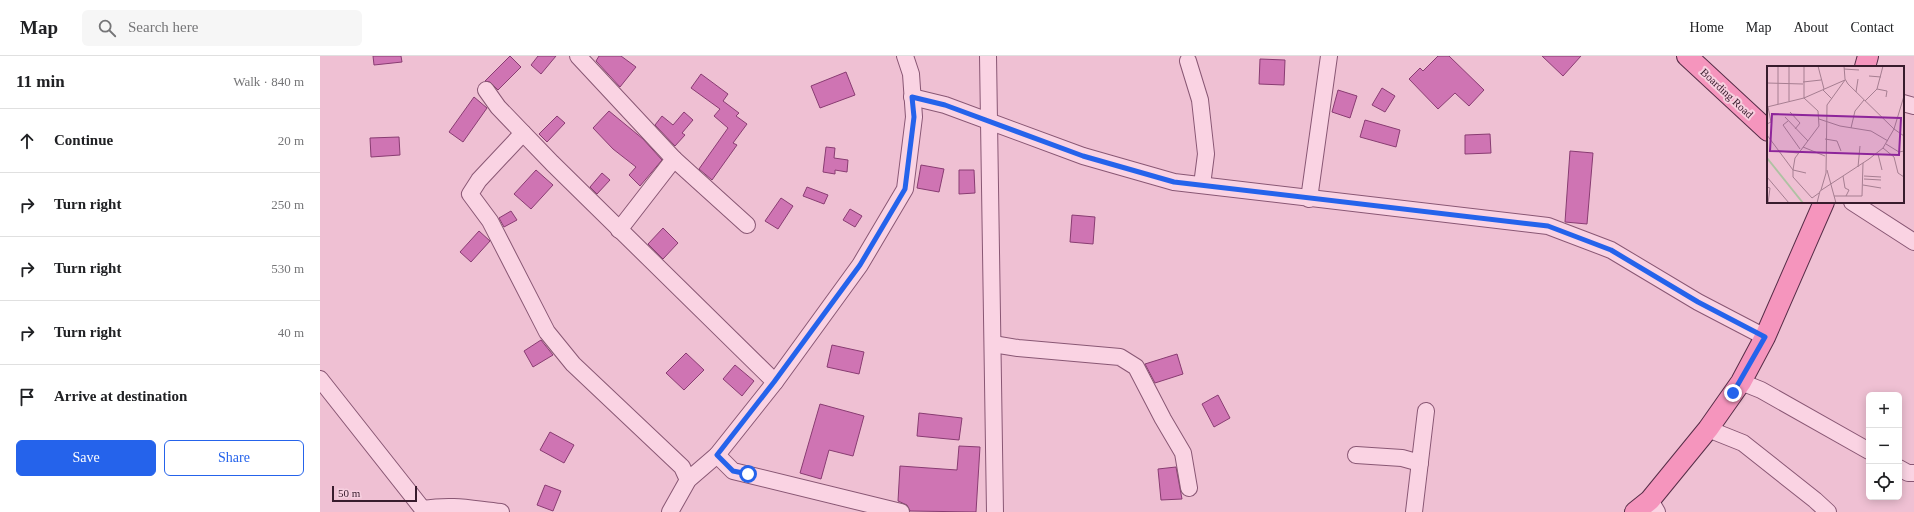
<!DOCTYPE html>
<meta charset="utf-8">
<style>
body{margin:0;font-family:Georgia,serif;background:#f6f6f6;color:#202124}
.controls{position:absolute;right:12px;bottom:12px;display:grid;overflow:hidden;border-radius:6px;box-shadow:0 2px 10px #0003}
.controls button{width:36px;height:36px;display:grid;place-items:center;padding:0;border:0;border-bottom:1px solid #e0e0e0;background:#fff;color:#202124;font:20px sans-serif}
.scale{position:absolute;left:12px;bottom:10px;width:85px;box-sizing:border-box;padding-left:4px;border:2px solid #381c2d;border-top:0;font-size:11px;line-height:14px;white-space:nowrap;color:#381c2d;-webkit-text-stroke:3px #f7cfdf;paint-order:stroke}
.stop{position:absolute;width:12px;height:12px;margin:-9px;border:3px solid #2563eb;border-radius:50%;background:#fff}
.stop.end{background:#2563eb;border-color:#fff;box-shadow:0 1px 4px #0008}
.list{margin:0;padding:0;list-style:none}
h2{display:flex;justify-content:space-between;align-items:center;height:52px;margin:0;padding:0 16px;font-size:17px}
h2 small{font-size:13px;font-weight:400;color:#757577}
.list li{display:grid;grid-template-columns:26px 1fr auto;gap:12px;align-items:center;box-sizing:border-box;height:64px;padding:0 16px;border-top:1px solid #e0e0e0}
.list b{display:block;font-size:15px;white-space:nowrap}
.list em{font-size:13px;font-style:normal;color:#757577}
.actions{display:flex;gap:8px;padding:12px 16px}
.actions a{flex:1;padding:9px 0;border:1px solid #2563eb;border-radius:6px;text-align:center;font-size:14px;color:#2563eb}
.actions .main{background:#2563eb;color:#fff}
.icon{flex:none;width:22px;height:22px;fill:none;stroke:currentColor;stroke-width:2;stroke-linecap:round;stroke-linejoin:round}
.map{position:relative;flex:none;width:1594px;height:456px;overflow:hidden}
header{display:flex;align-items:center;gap:24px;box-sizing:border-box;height:56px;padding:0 20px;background:#fff;border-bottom:1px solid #e0e0e0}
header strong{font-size:19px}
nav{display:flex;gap:22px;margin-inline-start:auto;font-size:14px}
.search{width:280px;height:36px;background:#f6f6f6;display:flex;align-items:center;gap:10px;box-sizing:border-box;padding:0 14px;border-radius:6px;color:#757577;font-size:15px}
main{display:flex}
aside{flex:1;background:#fff}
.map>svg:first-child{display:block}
</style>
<header>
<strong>Map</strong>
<div class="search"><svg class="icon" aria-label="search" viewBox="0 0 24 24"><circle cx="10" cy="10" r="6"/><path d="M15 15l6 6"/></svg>Search here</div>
<nav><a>Home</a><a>Map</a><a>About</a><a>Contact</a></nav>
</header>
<main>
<aside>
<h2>11 min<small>Walk · 840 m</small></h2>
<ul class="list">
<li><svg class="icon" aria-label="ahead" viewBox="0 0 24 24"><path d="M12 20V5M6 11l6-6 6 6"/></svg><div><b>Continue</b></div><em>20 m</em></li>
<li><svg class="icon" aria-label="right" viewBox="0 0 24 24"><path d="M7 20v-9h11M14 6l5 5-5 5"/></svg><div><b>Turn right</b></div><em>250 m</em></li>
<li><svg class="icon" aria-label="right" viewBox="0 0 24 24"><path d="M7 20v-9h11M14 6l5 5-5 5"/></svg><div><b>Turn right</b></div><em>530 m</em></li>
<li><svg class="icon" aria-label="right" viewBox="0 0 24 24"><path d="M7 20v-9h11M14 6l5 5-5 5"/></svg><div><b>Turn right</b></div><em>40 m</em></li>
<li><svg class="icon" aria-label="arrive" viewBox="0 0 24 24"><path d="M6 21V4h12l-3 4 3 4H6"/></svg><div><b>Arrive at destination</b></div></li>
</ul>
<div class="actions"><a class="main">Save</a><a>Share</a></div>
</aside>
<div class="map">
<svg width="1594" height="456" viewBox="0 0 1594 456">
<rect width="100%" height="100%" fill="#efc0d3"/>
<g fill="#cf74b3" stroke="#893c72">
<polygon points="53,0 81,0 82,6 54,9"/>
<polygon points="190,0 201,11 178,34 170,26 165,25"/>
<polygon points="218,0 236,0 221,18 211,9"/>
<polygon points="279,0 301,0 316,11 300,31 276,5"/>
<polygon points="1118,0 1129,0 1164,34 1149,50 1135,37 1118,53 1089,23 1100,12 1103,15"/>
<polygon points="1222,0 1261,0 1243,20"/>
<polygon points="940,3 965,4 964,29 939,28"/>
<polygon points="526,16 535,39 500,52 491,30"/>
<polygon points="381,18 408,38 403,45 419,57 416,60 427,68 413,87 417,89 392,124 379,113 408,72 394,60 400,53 371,32"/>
<polygon points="1062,32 1075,40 1065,56 1052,49"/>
<polygon points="1018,34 1037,40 1030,62 1012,56"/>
<polygon points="154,41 167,52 143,86 129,76"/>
<polygon points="289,55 323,83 342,104 320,130 309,119 316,111 293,93 273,72"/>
<polygon points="364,56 373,64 362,77 365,79 355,90 335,69 342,60 353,69"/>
<polygon points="237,60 245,67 227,86 219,78"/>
<polygon points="1045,64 1080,74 1076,91 1040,81"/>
<polygon points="1170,78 1171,97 1145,98 1145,79"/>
<polygon points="79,81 80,99 51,101 50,82"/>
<polygon points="506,91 515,92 514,102 528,104 527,116 515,114 515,118 503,116"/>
<polygon points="1250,95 1273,97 1267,168 1245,166"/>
<polygon points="601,109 624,113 619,136 597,132"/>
<polygon points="216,114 233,129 211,153 194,138"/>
<polygon points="639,114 654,114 655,137 639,138"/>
<polygon points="282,117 290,124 277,138 270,131"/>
<polygon points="487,131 508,139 504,148 483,140"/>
<polygon points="461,142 473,150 458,173 445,165"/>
<polygon points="530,153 542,160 535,171 523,164"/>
<polygon points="191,155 197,164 184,171 179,162"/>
<polygon points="752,159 775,161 773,188 750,186"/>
<polygon points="343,172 358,187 343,203 328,188"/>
<polygon points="159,175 170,185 151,206 140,196"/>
<polygon points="221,284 233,299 213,311 204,295"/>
<polygon points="512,289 544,296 539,318 507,311"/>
<polygon points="366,297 384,314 364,334 346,317"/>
<polygon points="857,298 863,318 835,327 825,308"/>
<polygon points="415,309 434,325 422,340 403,323"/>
<polygon points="898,339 910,362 894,371 882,348"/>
<polygon points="500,348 544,360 533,400 509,394 501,423 480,417"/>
<polygon points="599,357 642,362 639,384 597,380"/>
<polygon points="230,376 254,389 244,407 220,394"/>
<polygon points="639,390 660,391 656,456 590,455 587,449 578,445 580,410 637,414"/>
<polygon points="856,411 862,443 841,444 838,413"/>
<polygon points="225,429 241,435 233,455 217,449"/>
</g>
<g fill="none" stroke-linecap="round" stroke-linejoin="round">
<defs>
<g id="minor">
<polyline points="258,0 354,103 299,174"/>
<polyline points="668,0 675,456"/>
<polyline points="868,5 880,44 886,98 882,129"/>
<polyline points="166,34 178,51 232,107 455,326"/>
<polyline points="592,41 625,49 763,100 854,126 1228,170 1291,194 1378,246 1445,281"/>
<polyline points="1583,47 1594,50"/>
<polyline points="203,77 159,124 150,138 170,165 227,276 253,308 362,411 368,424"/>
<polyline points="354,103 427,169"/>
<polyline points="989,143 1009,0"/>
<polyline points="1532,146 1594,186"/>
<polyline points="673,288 698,292 800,301 816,311 843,363 863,397 869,432"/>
<polyline points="0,323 105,456"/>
<polyline points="1421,326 1441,334 1549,395"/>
<polyline points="1388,373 1423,387 1495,444 1508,456"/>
<polyline points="397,399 413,415 581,456"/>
<polyline points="1036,399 1082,402 1100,407"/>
<polyline points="1579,412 1588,417 1594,417"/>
<polyline points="1330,444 1337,456"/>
<path d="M 103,453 C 134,448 151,453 181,456"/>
<polyline points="350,456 368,424 397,399 455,326 540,209 585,133 594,61 591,18 585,0"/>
<polyline points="1094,456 1106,355"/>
</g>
<g id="major">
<polyline points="1367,0 1448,75"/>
<polyline points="1545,11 1548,0"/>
<polyline points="1315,456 1330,444 1388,373 1421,326 1445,281 1504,146"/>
</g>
</defs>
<use href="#minor" stroke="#895774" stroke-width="18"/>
<use href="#major" stroke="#562c47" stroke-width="22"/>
<use href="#minor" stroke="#fad3e3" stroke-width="16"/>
<use href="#major" stroke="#f595bd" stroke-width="20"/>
</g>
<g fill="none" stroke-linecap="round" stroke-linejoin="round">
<polyline stroke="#2563eb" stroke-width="5" points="428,418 413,415 397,399 454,326 540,209 585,133 594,61 592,41 625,49 763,100 854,126 1228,170 1291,194 1378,246 1445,281 1413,337"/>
</g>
<g text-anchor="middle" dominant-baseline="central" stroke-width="4" stroke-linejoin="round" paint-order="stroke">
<g font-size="11" fill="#381c2d" stroke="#f7cfdf">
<text transform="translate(1407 37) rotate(43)">Boarding Road</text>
</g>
</g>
<g transform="translate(1447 10)">
<rect width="137" height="137" fill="#efc0d3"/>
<path fill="none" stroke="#afc1a3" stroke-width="2" d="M 0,92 L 36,137"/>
<path fill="none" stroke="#a67e91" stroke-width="1" d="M 11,0 L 11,38M 37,0 L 37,32 L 78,14 L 60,39 L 59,107 L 54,124M 51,0 L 57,23M 77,0 L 78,13 L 81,18 L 127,63M 77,3 L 92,4M 102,10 L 114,11M 36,16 L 54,14M 0,17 L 36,18M 110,23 L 120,25 L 119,31M 56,24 L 65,33M 89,26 L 91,13M 22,35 L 22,0M 98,35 L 110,23 L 116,0M 0,41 L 37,32 L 51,45 L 52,60 L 28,92 L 26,104 L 39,107M 23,46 L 33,57 L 28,63M 18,51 L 41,75M 52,53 L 73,60 L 104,65 L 121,75M 21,55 L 16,59 L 33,83M 0,58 L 4,56 L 1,41M 84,62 L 88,45 L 97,34M 127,63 L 137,70M 0,69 L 26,104 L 26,111 L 45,132 L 52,127M 58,73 L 70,75 L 74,85M 119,78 L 132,86 L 137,85M 36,81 L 58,90M 116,82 L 127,91 L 131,107 L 137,111M 12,85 L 31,87M 111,88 L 115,104M 91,101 L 93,80M 60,104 L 69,137M 76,110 L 78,122 L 82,124 L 79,130M 97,110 L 114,111M 0,111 L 22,137M 97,113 L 114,114M 96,119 L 114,122M 0,121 L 3,122 L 1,137M 67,130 L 95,130 L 96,97M 50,137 L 53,125 L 102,93 L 116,82 L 127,63 L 137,30"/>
<path fill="#8d259a" fill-opacity="0.15" stroke="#8d259a" stroke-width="2" d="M 5,48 L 134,52 L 132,89 L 3,85 Z"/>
<rect width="137" height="137" fill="none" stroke="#381c2d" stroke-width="2"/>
</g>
</svg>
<div class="controls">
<button>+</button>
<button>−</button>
<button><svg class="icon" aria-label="locate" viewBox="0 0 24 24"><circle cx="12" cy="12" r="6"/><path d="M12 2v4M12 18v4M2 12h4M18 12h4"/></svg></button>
</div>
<div class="scale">50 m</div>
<div class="stop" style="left:428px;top:418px"></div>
<div class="stop end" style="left:1413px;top:337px"></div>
</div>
</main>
